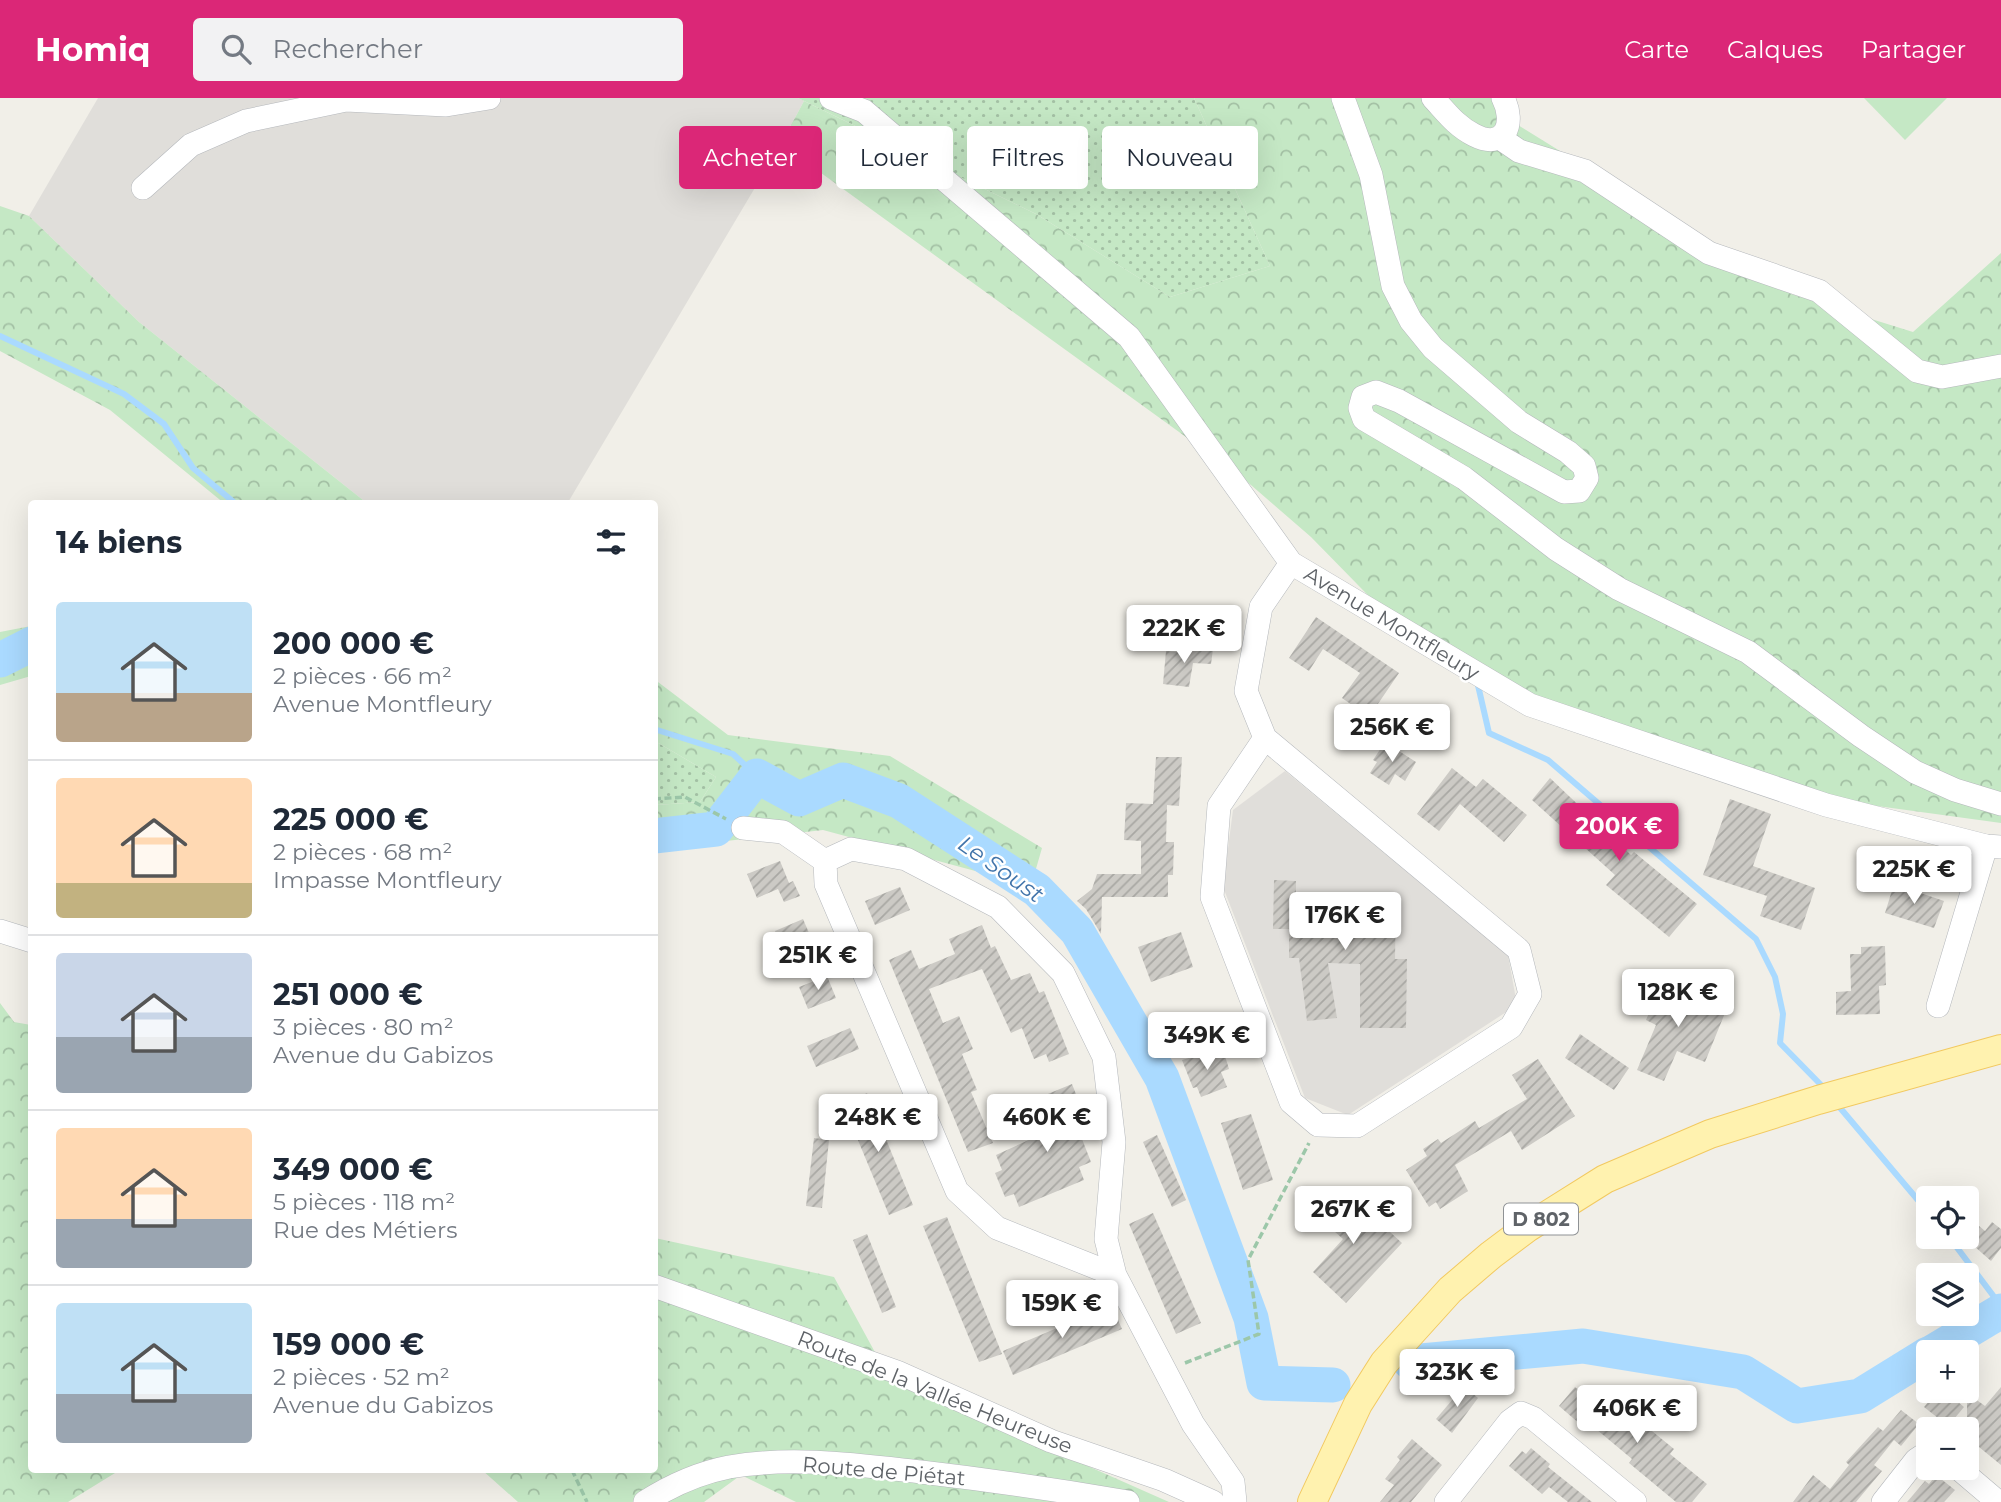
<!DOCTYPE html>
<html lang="fr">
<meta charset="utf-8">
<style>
body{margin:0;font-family:Montserrat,sans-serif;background:#f2f2f3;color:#1f2937;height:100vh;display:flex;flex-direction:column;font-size:26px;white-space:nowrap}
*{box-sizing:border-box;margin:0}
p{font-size:23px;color:#747a83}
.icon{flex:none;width:38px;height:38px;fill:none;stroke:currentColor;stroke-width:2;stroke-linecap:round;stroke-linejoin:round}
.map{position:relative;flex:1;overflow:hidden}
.sheet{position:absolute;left:28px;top:402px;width:630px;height:973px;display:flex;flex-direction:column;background:#fff;border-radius:7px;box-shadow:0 7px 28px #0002}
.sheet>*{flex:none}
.banner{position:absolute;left:679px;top:28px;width:665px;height:63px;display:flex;gap:14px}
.buttons{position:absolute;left:1916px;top:1088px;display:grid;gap:14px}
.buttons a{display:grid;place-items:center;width:63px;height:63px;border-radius:7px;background:#fff;box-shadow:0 7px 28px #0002;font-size:35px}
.price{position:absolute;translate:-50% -60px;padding:0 16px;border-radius:7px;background:#fff;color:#222;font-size:23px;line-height:46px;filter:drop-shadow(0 2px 4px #0008)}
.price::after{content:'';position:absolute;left:50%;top:42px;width:21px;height:16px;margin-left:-10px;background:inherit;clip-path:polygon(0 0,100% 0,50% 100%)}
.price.current{background:#db2777;color:#fff}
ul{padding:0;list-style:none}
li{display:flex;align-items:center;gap:21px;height:175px;padding:0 28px}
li+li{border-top:2px solid #e0e1e3}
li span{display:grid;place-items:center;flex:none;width:196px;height:140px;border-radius:7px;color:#555}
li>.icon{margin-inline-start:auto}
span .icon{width:84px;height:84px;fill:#fffc;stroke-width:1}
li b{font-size:30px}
h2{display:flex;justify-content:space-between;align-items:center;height:84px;padding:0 28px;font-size:30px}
.tag{padding:0 24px;border-radius:7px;background:#fff;box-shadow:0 7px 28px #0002;font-size:24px;line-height:63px}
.tag.current{background:#db2777;color:#fff}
header{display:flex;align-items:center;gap:42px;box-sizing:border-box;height:98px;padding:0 35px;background:#db2777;color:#fff}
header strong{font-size:33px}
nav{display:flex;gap:38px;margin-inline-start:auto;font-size:24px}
.search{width:490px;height:63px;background:#f2f2f3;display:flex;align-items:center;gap:18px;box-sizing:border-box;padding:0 24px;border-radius:7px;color:#747a83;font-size:26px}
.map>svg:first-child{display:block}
</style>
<header>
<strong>Homiq</strong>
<div class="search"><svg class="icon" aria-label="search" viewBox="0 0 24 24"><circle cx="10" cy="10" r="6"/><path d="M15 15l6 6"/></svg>Rechercher</div>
<nav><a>Carte</a><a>Calques</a><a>Partager</a></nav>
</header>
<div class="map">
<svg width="2001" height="1404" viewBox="0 0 2001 1404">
<defs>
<pattern id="grass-dots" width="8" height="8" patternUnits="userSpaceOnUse" patternTransform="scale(1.75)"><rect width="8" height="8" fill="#c5e8c5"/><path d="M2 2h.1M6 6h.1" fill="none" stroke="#a3c0a4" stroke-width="1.8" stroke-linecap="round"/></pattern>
<pattern id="forest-crowns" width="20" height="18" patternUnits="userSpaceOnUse" patternTransform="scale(1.75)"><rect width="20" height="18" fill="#c5e8c5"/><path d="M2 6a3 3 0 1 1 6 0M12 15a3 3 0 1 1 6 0" fill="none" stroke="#a3c0a4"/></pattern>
<pattern id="building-hatch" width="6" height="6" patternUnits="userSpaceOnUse" patternTransform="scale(1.75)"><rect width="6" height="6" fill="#cccac5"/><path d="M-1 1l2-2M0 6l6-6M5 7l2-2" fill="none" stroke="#a9a8a4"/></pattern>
</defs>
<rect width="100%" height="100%" fill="#f1efe8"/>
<!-- industrial -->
<g fill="#e0deda">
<polygon points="98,0 798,0 804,3 781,46 567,406 368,406 139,224 29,118"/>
<polygon points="1285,673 1508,857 1517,907 1348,1017 1305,1000 1223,789 1233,712"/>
</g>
<!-- grass -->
<g fill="url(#grass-dots)">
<polygon points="798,0 1194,0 1270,168 1170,199 1036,116"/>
<polygon points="655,643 716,679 700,704 655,707"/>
</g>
<!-- forest -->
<g fill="url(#forest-crowns)">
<polygon points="1194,0 1501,0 1513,24 1791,196 1913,234 2001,155 2001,725 1848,704 1528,603 1403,533 1311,439 1244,381 781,46 804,3 1036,116 1170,199 1270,168"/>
<polygon points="0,108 29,118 139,224 368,406 225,406 110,312 0,253"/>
<polygon points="31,528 31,578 0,587 0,534"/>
<polygon points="654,581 728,637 890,658 1042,750 1031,788 823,732 655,751 655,707 700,704 716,679 655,643"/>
<polygon points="0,905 14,924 31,927 32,1372 163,1372 115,1375 68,1404 0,1404"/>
<polygon points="655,1140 834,1179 889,1280 1169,1404 796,1404 741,1377 704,1404 518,1404 482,1372 654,1372"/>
</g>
<!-- pitch -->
<polygon fill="#c5e8c5" points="1864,0 1947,0 1905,42"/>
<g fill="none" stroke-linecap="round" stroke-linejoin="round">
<!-- stream -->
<g stroke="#aadaff" stroke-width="6">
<polyline points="0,238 124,296 164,326 193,370 236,406"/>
<polyline points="1477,583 1489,635 1548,662 1756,841 1775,879 1783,916 1780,945 1825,991"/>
<polyline points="654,631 733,656 757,678"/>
<polyline points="1836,1005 1928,1114"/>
<polyline points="1949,1139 2001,1208"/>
</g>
<!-- river -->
<g stroke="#aadaff" stroke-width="35">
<polyline points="0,562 32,546"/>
<polyline points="654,738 716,731 757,678 799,701 843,682 899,703 1037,792 1077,833 1162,980 1251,1220 1264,1285 1333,1287"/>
<polyline points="1931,1255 2001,1213"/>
<polyline points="1410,1264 1583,1248 1743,1274 1797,1308 1860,1298 1928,1256"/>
</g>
</g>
<!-- building -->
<g fill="url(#building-hatch)">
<polygon points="1316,519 1399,575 1369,619 1342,600 1360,575 1323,551 1309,573 1289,560"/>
<polygon points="1188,549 1213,551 1211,566 1193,565 1189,589 1163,586 1166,553 1188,555"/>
<polygon points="1385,644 1416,664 1405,683 1395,676 1389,687 1370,675 1377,664 1373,662"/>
<polygon points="1156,659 1182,659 1179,708 1167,707 1166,744 1174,744 1173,777 1168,777 1168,799 1102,799 1101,836 1086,811 1077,803 1092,791 1097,776 1141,776 1141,743 1124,742 1126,705 1153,706"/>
<polygon points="1452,670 1476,689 1483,681 1527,717 1504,744 1460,706 1439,733 1417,716"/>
<polygon points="1550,680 1631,757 1634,754 1697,806 1669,839 1606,787 1615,777 1532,702"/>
<polygon points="1730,701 1771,716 1753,768 1815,790 1801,832 1760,818 1767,798 1703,777"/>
<polygon points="780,763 789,785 793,783 800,798 784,804 778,791 757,800 747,776"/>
<polygon points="1274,782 1296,783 1296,799 1396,799 1395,861 1407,861 1406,930 1360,930 1360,866 1328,865 1337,920 1307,923 1299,860 1289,860 1289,831 1273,831"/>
<polygon points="1894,786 1944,803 1934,830 1885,815"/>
<polygon points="900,789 910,812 875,827 865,803"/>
<polygon points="803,821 812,842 784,854 775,833"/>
<polygon points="982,827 991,850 995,848 1011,882 1030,875 1039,895 1044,893 1069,956 1049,964 1046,956 1034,961 1022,930 1011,935 982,871 929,891 943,925 959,918 973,951 962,956 977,992 971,994 993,1045 968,1054 889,862 911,852 919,871 955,856 949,841"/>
<polygon points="1181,834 1193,869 1151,884 1138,849"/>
<polygon points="1885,848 1886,887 1879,888 1880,916 1836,917 1836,894 1851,893 1850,856 1861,856 1861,849"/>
<polygon points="1665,877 1681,883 1677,894 1725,915 1705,964 1677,953 1664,983 1637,972 1656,927 1646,922"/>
<polygon points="827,878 836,900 808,911 799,889"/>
<polygon points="850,930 859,951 816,969 807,948"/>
<polygon points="1580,936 1629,970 1614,992 1565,960"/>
<polygon points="1213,953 1225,958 1229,971 1221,974 1227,989 1201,999 1197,989 1193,990 1182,962"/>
<polygon points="1538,961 1575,1018 1522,1052 1511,1033 1455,1067 1468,1093 1440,1111 1436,1104 1429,1109 1406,1072 1427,1058 1423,1051 1438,1041 1441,1045 1475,1023 1479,1030 1527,1001 1512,977"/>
<polygon points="1072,986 1083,1014 1073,1018 1091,1064 1079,1069 1084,1082 1019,1109 1014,1096 1005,1099 995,1075 1002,1072 996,1057 1055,1030 1043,998"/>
<polygon points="867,995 913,1107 889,1117 843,1006"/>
<polygon points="1251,1016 1273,1082 1243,1092 1221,1025"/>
<polygon points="1157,1037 1186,1102 1172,1109 1143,1044"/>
<polygon points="814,1040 829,1042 822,1110 806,1108"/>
<polygon points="1342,1090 1402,1145 1346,1205 1313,1174 1343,1141 1316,1117"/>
<polygon points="1153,1115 1201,1225 1176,1236 1129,1126"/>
<polygon points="947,1119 1002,1256 979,1264 923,1128"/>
<polygon points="1992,1124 2001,1131 2001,1150 1991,1163 1966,1141 1978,1127 1985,1133"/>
<polygon points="867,1136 896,1209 882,1215 853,1142"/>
<polygon points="1111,1207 1122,1231 1013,1277 1003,1253"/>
<polygon points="1464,1288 1478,1300 1452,1335 1436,1321"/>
<polygon points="1575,1289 1598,1309 1606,1298 1621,1313 1626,1306 1638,1316 1636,1320 1674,1351 1670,1356 1707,1386 1692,1404 1676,1404 1629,1365 1632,1361 1584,1321 1580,1326 1559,1308"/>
<polygon points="2001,1289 2001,1367 1979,1349 1970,1362 1967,1359 1967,1295 1985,1308"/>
<polygon points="1937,1293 1945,1293 1964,1309 1948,1328 1924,1309"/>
<polygon points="1901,1312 1919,1326 1901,1348 1894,1342 1874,1367 1882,1373 1856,1404 1793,1404 1813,1377 1830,1391 1849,1367 1846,1364 1878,1329 1883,1333"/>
<polygon points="1412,1341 1442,1367 1411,1404 1380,1404 1394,1387 1385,1381 1400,1362 1397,1359"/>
<polygon points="1531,1350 1550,1366 1548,1369 1592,1404 1568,1404 1549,1389 1542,1396 1509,1368 1522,1353 1526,1356"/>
<polygon points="1936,1377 1955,1392 1944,1404 1907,1404 1925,1383 1929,1386"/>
</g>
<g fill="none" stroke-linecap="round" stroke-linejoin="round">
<!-- minor casing -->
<g stroke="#b5b8bc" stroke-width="24">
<g id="minor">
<polyline points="831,0 864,13 1129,239 1291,465 1530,607 1826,707 1986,748 2001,749"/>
<polyline points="1343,0 1371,77 1393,188 1411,223 1433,250 1519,324 1568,354 1584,368 1587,380 1579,393 1564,394 1399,303 1376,294 1363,299 1360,310 1364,321 1464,380 1556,451 1619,491 1748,554 1861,638 1915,674 1955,692 2001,706"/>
<path d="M1433 0C1446 14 1456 28 1474 37 1505 53 1516 25 1503 0"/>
<polyline points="1500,40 1519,53 1585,73 1709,155 1819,193 1917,273 1942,279 2001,268"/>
<polyline points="143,90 191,47 246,23 346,2 446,7 489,0"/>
<polyline points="1265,640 1219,708 1212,799 1291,1004 1318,1027 1357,1028 1511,929 1530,896 1519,852 1265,640 1246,593 1261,509 1291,465"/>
<polyline points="743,730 783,734 825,763"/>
<polyline points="0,833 32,843"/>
<polyline points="1938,908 1986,748"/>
<polyline points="1115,1177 997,1130 957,1093 826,786 825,763 851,751 906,761 998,809 1063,875 1104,959 1114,1044 1106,1141 1115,1177 1193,1326 1233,1384 1235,1404"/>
<polyline points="654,1188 897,1274 1051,1343 1164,1382 1213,1404"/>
<polyline points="1958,1370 1998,1404"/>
<path d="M645 1404C670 1388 699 1375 729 1369 792 1358 857 1367 921 1374 990 1382 1059 1392 1128 1404"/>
<polyline points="1446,1404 1510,1323 1521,1315 1533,1320 1635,1404"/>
<polyline points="1883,1404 1916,1362 1928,1354"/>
</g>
</g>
<!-- major casing -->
<g stroke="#f2c960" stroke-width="30">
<polyline id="major" points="1312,1404 1358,1306 1384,1265 1450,1192 1491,1157 1527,1130 1605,1081 1710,1036 1818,1002 2001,951"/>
</g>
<!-- path -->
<g stroke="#9cc7a9" stroke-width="3.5" stroke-dasharray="7 3.5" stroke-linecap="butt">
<polyline points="654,701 685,699 726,721"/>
<polyline points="1185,1265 1259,1236 1248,1162 1309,1045"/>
<polyline points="572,1372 587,1404"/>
</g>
<!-- minor -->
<use href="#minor" stroke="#fff" stroke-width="23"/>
<!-- major -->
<use href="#major" stroke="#fff2af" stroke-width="28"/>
</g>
<g text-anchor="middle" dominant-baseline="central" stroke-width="5" stroke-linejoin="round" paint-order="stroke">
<!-- shield labels -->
<rect fill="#fff" stroke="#8f9295" stroke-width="2" x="1504" y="1105.5" width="74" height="31" rx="5"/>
<g font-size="19" font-weight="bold" fill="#5f6368">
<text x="1541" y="1121">D 802</text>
</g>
<!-- street labels -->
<g font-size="21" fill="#5f6368" stroke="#fff">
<text transform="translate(1392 525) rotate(31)">Avenue Montfleury</text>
<text transform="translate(935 1294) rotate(22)">Route de la Vallée Heureuse</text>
<text transform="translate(884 1373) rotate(5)">Route de Piétat</text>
</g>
<!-- water labels -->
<g font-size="23" font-style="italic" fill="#4174aa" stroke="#fff">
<text transform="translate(1001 771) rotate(35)">Le Soust</text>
</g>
</g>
</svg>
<div class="buttons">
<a><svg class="icon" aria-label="locate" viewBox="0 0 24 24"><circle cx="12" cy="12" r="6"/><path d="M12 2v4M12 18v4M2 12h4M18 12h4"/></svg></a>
<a><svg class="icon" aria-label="layers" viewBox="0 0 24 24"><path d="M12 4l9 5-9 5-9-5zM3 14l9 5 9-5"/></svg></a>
<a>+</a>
<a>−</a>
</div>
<b class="price" style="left:1184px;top:567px">222K €</b>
<b class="price" style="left:1392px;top:666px">256K €</b>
<b class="price current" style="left:1619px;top:765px">200K €</b>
<b class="price" style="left:1914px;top:808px">225K €</b>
<b class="price" style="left:1345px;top:854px">176K €</b>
<b class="price" style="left:818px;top:894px">251K €</b>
<b class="price" style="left:1678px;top:931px">128K €</b>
<b class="price" style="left:1207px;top:974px">349K €</b>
<b class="price" style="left:878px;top:1056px">248K €</b>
<b class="price" style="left:1047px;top:1056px">460K €</b>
<b class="price" style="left:1353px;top:1148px">267K €</b>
<b class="price" style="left:1062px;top:1242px">159K €</b>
<b class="price" style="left:1457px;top:1311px">323K €</b>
<b class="price" style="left:1637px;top:1347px">406K €</b>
<div class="banner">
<a class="tag current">Acheter</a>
<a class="tag">Louer</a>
<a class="tag">Filtres</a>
<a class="tag">Nouveau</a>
</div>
<section class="sheet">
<h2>14 biens<svg class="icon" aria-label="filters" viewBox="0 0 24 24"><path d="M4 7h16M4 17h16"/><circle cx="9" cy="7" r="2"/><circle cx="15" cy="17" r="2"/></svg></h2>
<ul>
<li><span style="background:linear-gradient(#bfe0f5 65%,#b9a48a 0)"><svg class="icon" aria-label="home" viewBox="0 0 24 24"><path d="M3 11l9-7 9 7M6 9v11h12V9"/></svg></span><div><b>200 000 €</b><p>2 pièces · 66 m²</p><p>Avenue Montfleury</p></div></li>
<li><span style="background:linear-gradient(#ffd9b3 75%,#c2b280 0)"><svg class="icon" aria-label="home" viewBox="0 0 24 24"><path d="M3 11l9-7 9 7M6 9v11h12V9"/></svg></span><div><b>225 000 €</b><p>2 pièces · 68 m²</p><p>Impasse Montfleury</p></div></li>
<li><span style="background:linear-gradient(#c9d6e8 60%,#9aa5b1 0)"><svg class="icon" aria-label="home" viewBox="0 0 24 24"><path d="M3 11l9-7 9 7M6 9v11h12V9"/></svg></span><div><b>251 000 €</b><p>3 pièces · 80 m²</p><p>Avenue du Gabizos</p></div></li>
<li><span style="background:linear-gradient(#ffd9b3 65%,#9aa5b1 0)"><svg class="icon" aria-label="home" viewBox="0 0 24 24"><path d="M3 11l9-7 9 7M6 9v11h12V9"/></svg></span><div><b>349 000 €</b><p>5 pièces · 118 m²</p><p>Rue des Métiers</p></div></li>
<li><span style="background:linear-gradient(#bfe0f5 65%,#9aa5b1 0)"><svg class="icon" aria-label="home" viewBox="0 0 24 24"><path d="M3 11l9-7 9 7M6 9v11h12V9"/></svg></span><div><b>159 000 €</b><p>2 pièces · 52 m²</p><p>Avenue du Gabizos</p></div></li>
</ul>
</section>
</div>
